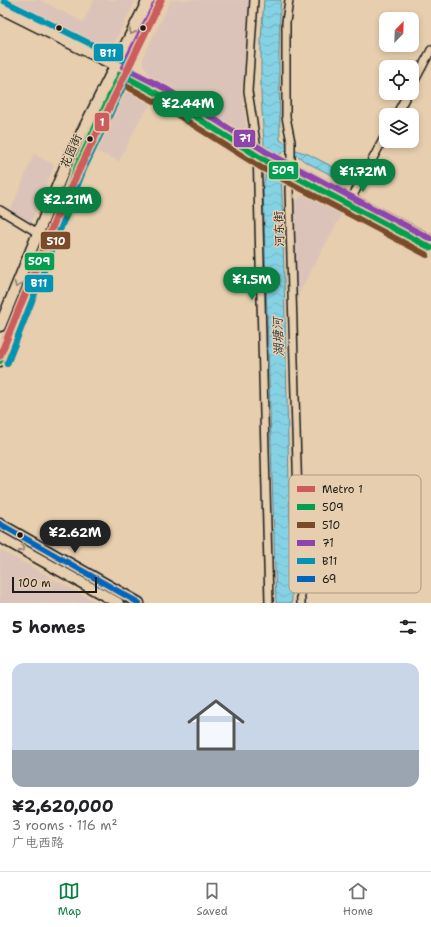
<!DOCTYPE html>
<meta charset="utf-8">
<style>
body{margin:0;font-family:"Shantell Sans","LXGW WenKai TC",sans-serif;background:#f2f2f2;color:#202124;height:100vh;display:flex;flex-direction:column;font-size:15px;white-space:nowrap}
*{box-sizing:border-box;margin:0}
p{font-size:13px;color:#757577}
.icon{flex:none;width:22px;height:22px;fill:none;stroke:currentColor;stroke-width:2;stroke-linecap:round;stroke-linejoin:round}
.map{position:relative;height:603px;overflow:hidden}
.details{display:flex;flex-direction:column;background:#fff;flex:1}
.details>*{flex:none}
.needle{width:26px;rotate:23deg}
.fabs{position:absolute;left:379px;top:12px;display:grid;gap:8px}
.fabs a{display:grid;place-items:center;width:40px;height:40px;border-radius:8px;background:#fff;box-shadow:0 2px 6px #0003;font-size:20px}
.scale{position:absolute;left:12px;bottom:10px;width:85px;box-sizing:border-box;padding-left:4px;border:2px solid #1c1c1c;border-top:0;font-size:11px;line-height:14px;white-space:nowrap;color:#1c1c1c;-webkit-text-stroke:3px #e6ceae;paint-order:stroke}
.price{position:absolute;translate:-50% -34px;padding:0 9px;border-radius:14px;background:#0b8043;color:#fff;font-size:13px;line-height:26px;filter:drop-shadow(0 1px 2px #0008)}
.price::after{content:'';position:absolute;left:50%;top:24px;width:12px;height:9px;margin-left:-6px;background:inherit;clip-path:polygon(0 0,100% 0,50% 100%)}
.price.current{background:#222;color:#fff}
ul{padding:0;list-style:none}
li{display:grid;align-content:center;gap:8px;height:212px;padding:0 12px}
li span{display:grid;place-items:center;height:124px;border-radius:12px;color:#555}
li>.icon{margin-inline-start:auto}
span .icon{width:72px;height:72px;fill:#fffc;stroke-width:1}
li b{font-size:17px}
h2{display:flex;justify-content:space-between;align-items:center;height:48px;padding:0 12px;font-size:17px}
.tab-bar{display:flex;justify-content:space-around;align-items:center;height:56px;border-top:1px solid #e0e0e0;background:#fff;font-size:11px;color:#757577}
.tab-bar a{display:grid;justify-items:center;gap:2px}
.tab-bar .current{color:#0b8043}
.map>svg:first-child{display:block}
</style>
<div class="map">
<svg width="431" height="603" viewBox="0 0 431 603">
<defs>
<pattern id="water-waves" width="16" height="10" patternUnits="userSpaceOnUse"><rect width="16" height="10" fill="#86d2e5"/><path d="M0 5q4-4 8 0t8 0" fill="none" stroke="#73b4c4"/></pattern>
</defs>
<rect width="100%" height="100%" fill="#e6ceae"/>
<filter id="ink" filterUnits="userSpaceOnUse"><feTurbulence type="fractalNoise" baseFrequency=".025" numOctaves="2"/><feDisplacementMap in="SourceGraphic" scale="8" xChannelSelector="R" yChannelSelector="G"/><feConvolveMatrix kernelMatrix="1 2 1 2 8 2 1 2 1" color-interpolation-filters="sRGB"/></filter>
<g filter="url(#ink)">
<!-- built -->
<g fill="#dcc3b9">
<polygon points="0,0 40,0 83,22 94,0 136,0 110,51 100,54 0,3"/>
<polygon points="171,0 250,0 242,93 248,139 245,141 154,83 147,71 143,64 144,55"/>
<polygon points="130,92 135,94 152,103 140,119 119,161 91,149 119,97 124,93"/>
<polygon points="34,154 54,165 31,223 10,212"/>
<polygon points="304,194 342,214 296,299 295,202"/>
<polygon points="0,550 98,603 0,603"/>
</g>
<!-- water -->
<polygon fill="url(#water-waves)" stroke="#5c8995" points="264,0 281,0 280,10 279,59 280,140 298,151 308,154 354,178 351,185 304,161 298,156 286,150 280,154 282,195 292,603 276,603 263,187 265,177 264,144 261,94 261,39"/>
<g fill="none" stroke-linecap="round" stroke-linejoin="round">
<!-- street casing -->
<g stroke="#1c1c1c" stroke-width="10">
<g id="street">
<polyline points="254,0 248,91 257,149 269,603"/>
<polyline points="289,0 286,22 286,117 291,142 291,162 294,169 289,188 301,603"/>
<polyline points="412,86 431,50"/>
<polyline points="396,115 408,93"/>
<polyline points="348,205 386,134"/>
<polyline points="0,210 38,233"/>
</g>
</g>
<!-- secondary casing -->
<g stroke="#1c1c1c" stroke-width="13">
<g id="secondary">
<polyline points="0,8 128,72 177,99 232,135 261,152 431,241"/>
<polyline points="278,168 307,183"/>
<polyline points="0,326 67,162 148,0"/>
<polyline points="0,361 77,166 120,74 158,0"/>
<polyline points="0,524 139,603"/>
<polyline points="0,537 118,603"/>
</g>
</g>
<!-- street -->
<use href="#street" stroke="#e6ceae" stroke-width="7"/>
<!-- secondary -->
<use href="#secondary" stroke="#e6ceae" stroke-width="10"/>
<!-- bus-1 casing -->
<g stroke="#e6ceae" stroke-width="9">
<polyline id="bus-1" points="0,361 77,166 120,74 164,97 264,160 431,248"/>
</g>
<!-- bus-2 casing -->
<g stroke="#e6ceae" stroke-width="9">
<polyline id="bus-2" points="7,364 84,169 124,85 160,104 260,167 427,255"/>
</g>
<!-- bus-3 casing -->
<g stroke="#e6ceae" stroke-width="9">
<polyline id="bus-3" points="155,4 123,67 168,90 268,153 431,239"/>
</g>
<!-- bus-4 casing -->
<g stroke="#e6ceae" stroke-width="9">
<path id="bus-4" d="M4 1 127 62C130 64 132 68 130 72L84 169 7 364"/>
</g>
<!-- bus-5 casing -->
<g stroke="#e6ceae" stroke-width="9">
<polyline id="bus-5" points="0,524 139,603"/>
</g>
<!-- bus-1 -->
<use href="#bus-1" stroke="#019f4e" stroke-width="6"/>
<!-- bus-2 -->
<use href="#bus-2" stroke="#7a4b2a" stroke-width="6"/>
<!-- bus-3 -->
<use href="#bus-3" stroke="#8e44ad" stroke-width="6"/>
<!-- bus-4 -->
<use href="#bus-4" stroke="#0494b3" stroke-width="6"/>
<!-- bus-5 -->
<use href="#bus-5" stroke="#0065bd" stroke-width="6"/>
<!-- metro-1 casing -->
<g stroke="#e6ceae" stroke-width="10">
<polyline id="metro-1" points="0,356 56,218 161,0"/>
</g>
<!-- metro-1 -->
<use href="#metro-1" stroke="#cd5c5c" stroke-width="7"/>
</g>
<!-- one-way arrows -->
<defs><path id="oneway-chevron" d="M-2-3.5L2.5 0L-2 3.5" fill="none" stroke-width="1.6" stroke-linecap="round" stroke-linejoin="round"/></defs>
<g stroke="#8b7e6c">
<use href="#oneway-chevron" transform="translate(132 32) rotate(117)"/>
<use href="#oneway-chevron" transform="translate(17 285) rotate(112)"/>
<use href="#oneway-chevron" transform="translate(22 549) rotate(29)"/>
</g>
</g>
<!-- markers -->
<g fill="#1c1c1c" stroke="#e6ceae" stroke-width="1.5">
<circle cx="59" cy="28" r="3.5"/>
<circle cx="143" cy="28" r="3.5"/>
<circle cx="90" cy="139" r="3.5"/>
<circle cx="20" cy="535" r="3.5"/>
</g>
<g text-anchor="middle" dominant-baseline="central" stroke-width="3" stroke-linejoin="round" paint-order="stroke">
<!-- street labels -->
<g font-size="12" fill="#1c1c1c" stroke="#e6ceae">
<text transform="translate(71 151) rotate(-66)">花园街</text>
<text transform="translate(279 229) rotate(-92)">河东街</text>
</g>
<!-- water labels -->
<g font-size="13" font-style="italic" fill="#314044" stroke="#e6ceae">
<text transform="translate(278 337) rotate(-92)">湖塘河</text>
</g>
</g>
<!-- legend -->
<rect x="289" y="475" width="132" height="118" rx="6" fill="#e6ceae" stroke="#a99982" stroke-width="1"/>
<rect x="297" y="486" width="18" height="6" fill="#cd5c5c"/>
<rect x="297" y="504" width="18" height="6" fill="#019f4e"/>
<rect x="297" y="522" width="18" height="6" fill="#7a4b2a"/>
<rect x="297" y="540" width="18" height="6" fill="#8e44ad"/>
<rect x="297" y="558" width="18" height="6" fill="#0494b3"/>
<rect x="297" y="576" width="18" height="6" fill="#0065bd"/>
<g font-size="11" fill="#1c1c1c">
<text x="322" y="493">Metro 1</text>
<text x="322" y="511">509</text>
<text x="322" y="529">510</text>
<text x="322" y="547">71</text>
<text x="322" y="565">B11</text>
<text x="322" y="583">69</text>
</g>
<g stroke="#e6ceae" stroke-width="1.5">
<rect x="93" y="43" width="31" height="19" rx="4" fill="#0494b3"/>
<rect x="94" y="112" width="16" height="20" rx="4" fill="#cd5c5c"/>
<rect x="233" y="129" width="23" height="19" rx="4" fill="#8e44ad"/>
<rect x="268" y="161" width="31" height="19" rx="4" fill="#019f4e"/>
<rect x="40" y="231" width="31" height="19" rx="4" fill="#7a4b2a"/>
<rect x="24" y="252" width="31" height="19" rx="4" fill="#019f4e"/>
<rect x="24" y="274" width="30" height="19" rx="4" fill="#0494b3"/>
</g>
<g font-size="11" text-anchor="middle" font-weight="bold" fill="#fff">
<text x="108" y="57">B11</text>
<text x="102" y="126">1</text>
<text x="245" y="142">71</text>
<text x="283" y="174">509</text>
<text x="56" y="245">510</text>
<text x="39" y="265">509</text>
<text x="39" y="287">B11</text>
</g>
</svg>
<div class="fabs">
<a><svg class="needle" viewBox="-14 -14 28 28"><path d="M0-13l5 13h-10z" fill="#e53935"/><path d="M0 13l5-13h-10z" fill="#757577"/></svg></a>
<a><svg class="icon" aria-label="locate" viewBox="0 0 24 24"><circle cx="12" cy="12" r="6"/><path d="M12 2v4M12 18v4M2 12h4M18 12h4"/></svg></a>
<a><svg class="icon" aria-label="layers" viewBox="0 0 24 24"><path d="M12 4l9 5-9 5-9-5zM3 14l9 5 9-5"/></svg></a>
</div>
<div class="scale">100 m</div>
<b class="price" style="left:188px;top:125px">¥2.44M</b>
<b class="price" style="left:363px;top:193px">¥1.72M</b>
<b class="price" style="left:68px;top:221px">¥2.21M</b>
<b class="price" style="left:252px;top:301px">¥1.5M</b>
<b class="price current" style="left:75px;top:554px">¥2.62M</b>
</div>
<section class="details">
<h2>5 homes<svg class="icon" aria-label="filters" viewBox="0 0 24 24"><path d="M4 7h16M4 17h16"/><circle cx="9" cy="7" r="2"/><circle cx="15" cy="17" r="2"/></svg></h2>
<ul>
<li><span style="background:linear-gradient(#c9d6e8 70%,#9aa5b1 0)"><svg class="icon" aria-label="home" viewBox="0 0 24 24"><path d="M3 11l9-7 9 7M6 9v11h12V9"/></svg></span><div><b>¥2,620,000</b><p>3 rooms · 116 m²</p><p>广电西路</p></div></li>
</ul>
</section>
<nav class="tab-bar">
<a class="current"><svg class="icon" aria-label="map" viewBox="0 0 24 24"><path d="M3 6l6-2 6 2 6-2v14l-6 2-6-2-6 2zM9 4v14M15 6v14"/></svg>Map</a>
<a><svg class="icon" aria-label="saved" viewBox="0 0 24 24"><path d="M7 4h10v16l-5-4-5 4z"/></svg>Saved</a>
<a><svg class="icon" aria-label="home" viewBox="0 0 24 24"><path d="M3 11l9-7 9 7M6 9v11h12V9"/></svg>Home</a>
</nav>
